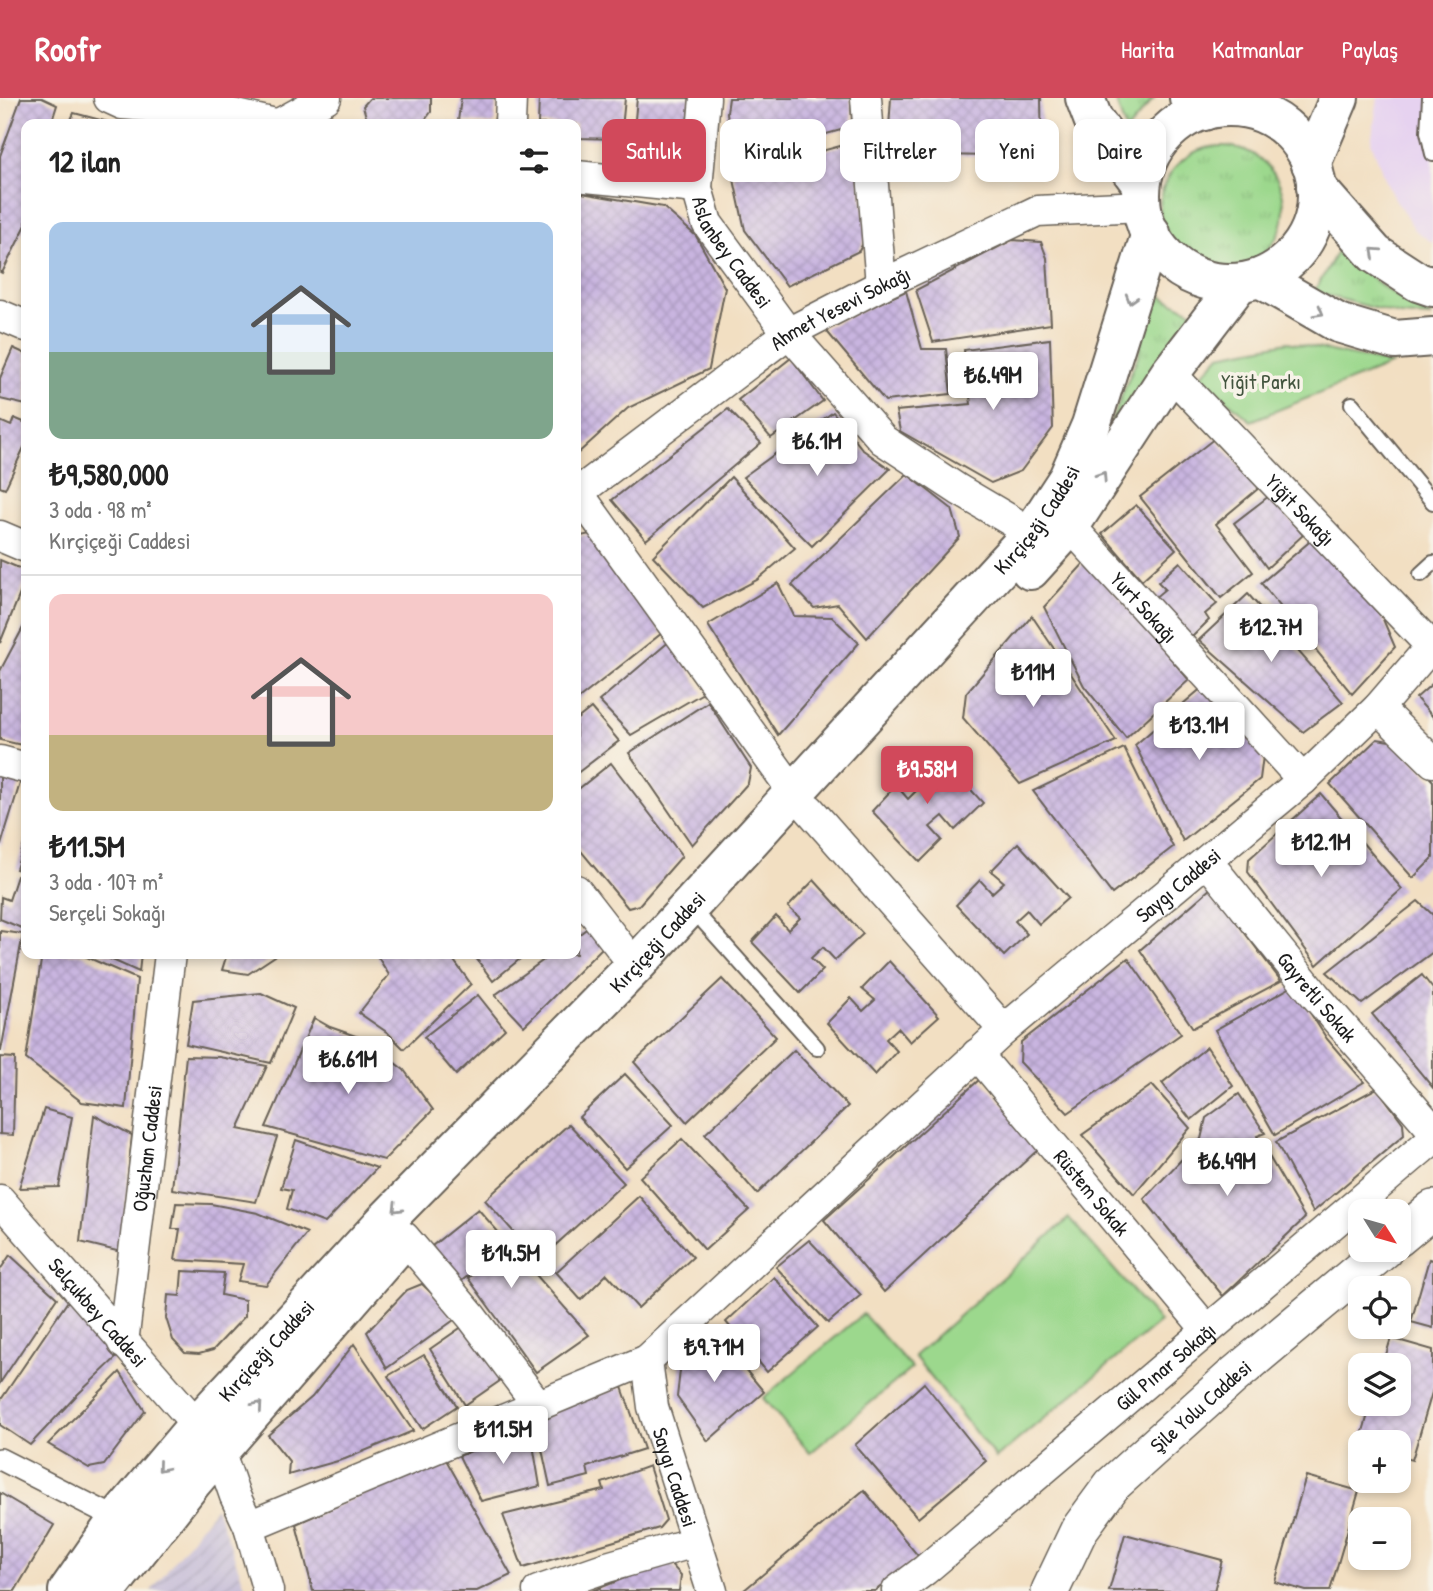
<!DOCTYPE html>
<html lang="tr">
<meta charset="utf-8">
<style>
body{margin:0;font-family:"Patrick Hand",sans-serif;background:#f6f6f6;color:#222;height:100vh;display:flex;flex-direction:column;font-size:26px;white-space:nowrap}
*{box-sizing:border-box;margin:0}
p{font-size:23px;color:#767676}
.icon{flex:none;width:38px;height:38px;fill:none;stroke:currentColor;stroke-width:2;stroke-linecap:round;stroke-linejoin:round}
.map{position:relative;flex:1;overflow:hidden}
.details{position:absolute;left:21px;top:21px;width:560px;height:840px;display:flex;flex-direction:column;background:#fff;border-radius:14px;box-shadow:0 4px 10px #0003}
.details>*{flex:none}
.banner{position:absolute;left:602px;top:21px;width:665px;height:63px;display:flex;gap:14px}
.needle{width:46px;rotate:127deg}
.buttons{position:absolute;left:1348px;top:1101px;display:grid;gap:14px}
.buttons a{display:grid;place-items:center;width:63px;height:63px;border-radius:14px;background:#fff;box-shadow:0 4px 10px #0003;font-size:35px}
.price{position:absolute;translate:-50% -60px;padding:0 16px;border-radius:7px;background:#fff;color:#222;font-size:23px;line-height:46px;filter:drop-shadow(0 2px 4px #0008)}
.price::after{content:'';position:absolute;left:50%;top:42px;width:21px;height:16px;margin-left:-10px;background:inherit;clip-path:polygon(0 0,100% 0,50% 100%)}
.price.selected{background:#d1495b;color:#fff}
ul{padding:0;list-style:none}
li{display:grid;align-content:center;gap:14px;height:371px;padding:0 28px}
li+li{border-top:2px solid #e0e0e0}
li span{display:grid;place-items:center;height:217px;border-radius:14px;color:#555}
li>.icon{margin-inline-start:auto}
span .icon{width:126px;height:126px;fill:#fffc;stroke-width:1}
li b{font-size:30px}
h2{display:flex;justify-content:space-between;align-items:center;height:84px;padding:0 28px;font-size:30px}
.chip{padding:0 24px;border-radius:14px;background:#fff;box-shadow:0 4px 10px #0003;font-size:24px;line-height:63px}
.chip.selected{background:#d1495b;color:#fff}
header{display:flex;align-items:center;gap:42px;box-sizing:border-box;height:98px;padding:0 35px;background:#d1495b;color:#fff}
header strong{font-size:33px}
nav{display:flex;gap:38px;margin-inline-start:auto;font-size:24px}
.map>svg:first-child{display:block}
</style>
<header>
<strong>Roofr</strong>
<nav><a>Harita</a><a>Katmanlar</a><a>Paylaş</a></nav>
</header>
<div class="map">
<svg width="1433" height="1493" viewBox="0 0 1433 1493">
<defs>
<pattern id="industrial-furrows" width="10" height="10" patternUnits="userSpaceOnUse" patternTransform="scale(1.75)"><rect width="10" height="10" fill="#c8bfd8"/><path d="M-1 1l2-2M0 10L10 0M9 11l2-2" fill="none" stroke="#aba4b9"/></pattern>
<pattern id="grass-tufts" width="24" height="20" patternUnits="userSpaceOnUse" patternTransform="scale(1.75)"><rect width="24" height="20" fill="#9cd88d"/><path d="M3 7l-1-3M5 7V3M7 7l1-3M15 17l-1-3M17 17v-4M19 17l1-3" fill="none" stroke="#86b979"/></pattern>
<pattern id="building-cross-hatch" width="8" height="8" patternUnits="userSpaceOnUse" patternTransform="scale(1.75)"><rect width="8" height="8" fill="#c9b5e0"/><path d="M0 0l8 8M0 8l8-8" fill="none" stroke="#ac9bc0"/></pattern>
</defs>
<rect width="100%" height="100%" fill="#f7f3e8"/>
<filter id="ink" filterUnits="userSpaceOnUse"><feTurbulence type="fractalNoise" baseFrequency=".0143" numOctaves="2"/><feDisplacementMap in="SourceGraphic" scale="14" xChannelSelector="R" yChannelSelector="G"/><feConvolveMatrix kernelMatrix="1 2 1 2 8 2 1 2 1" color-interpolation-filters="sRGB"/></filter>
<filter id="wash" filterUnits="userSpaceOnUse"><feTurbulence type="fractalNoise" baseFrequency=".00686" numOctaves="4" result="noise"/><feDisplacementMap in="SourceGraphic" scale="28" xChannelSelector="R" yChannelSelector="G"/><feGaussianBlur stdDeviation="1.57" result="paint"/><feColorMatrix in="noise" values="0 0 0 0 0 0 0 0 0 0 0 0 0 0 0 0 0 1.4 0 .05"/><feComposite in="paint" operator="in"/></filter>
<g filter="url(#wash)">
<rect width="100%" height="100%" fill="#f2dfc2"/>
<!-- built -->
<polygon fill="#e6d2f0" points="1378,0 1433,0 1433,145 1415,132 1389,91 1371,44"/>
<!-- industrial -->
<polygon fill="url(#industrial-furrows)" points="216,1409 247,1493 151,1493"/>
<!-- grass -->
<g fill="url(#grass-tufts)" stroke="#5c7a54" stroke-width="2">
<polygon points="1115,0 1154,0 1126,34"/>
<circle cx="1222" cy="110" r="62"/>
<polygon points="1338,152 1386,191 1431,219 1400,217 1314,194"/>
<polygon points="1153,194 1197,216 1100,351 1138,258"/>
</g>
<!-- park -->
<g fill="#9cd88d" stroke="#5c7a54" stroke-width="2">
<polygon points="1288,244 1392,266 1251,323 1200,279 1220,257"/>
<polygon points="1069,1120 1160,1224 996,1360 914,1258"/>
<polygon points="863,1216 912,1270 810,1355 763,1300"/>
</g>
<g id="blocks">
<!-- building -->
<g fill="url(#building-cross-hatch)">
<polygon points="21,0 42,0 57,7 51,26 26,26 26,127 2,175 0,174 0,58"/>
<polygon points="370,0 431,0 431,14 422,26 368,26 363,8"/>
<polygon points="461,0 497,0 494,26 458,23"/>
<polygon points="539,0 625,0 621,41 576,40 576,26 538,26"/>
<polygon points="637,0 690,0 686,34 634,32"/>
<polygon points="729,0 851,0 852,29 731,62 727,14"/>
<polygon points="891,0 1041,0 1042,59 942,57 942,61 887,60"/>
<polygon points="74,15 112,25 112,26 69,26"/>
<polygon points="855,44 867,137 859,153 787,188 745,132 733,77"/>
<polygon points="576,94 663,109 696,138 725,190 709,271 628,310 576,357"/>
<polygon points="1012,142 1041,144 1047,160 1051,226 933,244 916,192"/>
<polygon points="906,193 922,251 946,251 951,296 885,303 824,230"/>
<polygon points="1050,241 1053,330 1021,373 991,385 900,333 896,313 971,306 964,252"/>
<polygon points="13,250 26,256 26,307 0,301 0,280"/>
<polygon points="791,260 823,303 771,340 738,302"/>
<polygon points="728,311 761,345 646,442 612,402"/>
<polygon points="833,314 863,352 890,371 812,448 743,379"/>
<polygon points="14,320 26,325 26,345 5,391 0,389 0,323 11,328"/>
<polygon points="1215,340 1259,390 1216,426 1253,474 1221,500 1140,399"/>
<polygon points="907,376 952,411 960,439 867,540 838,506 814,510 792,487"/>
<polygon points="731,379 795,450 757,482 703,510 653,458"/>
<polygon points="1269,398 1303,437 1267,470 1234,425"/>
<polygon points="1136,407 1176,451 1142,482 1102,436"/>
<polygon points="590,436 662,535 576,603 576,439"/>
<polygon points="1314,440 1382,519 1395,549 1352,596 1261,485"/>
<polygon points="0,462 26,473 26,481 0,545"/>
<polygon points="1087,462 1189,582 1126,640 1084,588 1044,509"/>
<polygon points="1180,464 1217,506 1205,516 1209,522 1189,542 1153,501 1165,491 1158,484"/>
<polygon points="778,485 794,518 832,519 859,545 778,637 708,527"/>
<polygon points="1248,496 1343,604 1303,634 1199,542"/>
<polygon points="1032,518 1116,643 1020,686 963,620 966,595"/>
<polygon points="26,524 26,648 0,642 0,573"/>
<polygon points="671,542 703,595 631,637 599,603"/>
<polygon points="1433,585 1433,619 1416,600"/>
<polygon points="1204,588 1263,658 1260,681 1183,743 1135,647"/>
<polygon points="708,604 751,670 748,685 692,747 629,655"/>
<polygon points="591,610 619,643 576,676 576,622"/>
<polygon points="1377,641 1396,644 1433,683 1433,760 1413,780 1330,686"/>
<polygon points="1124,650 1173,749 1112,796 1033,693"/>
<polygon points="934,651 983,705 955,732 943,718 930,729 942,742 920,764 872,713 896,687 908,701 920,689 907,678"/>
<polygon points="611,665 682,758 639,807 628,810 576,747 576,693"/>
<polygon points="0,677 21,682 1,747 0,747"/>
<polygon points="1321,696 1402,791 1317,867 1248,774 1249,761"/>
<polygon points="26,740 26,774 16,771"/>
<polygon points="1018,745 1068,800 1039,826 1027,812 1015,823 1027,836 1004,858 956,807 980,782 992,795 1004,784 991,773"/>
<polygon points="17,778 26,782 26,832 0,821 1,799 9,802"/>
<polygon points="814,782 863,836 835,862 823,849 811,860 823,872 800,895 752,844 776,818 788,832 800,820 788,809"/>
<polygon points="1211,790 1281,883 1193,930 1140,852"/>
<polygon points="1418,803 1433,817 1433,854 1362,906 1327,874"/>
<polygon points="590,828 604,848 524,928 495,897 552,856 576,856 576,839"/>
<polygon points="0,833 23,836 1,953 0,953"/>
<polygon points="42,856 80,856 137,881 126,1010 82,1004 26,961"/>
<polygon points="99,856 141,856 139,874"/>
<polygon points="227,856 278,856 248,876 222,872"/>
<polygon points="376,856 449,856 471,886 404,951 388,935 359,915 389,877"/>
<polygon points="473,856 526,856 493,883"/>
<polygon points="1128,860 1181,936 1068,1015 1020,964 1021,944"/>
<polygon points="889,863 939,918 910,944 898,930 886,941 897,953 875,977 827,925 851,900 863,913 875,902 862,891"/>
<polygon points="1422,877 1433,891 1433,990 1372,916"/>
<polygon points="722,881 776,939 687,1024 634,964"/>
<polygon points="1293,888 1327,941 1364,984 1275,1037 1215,932"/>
<polygon points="261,895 294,910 271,965 186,946 193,902"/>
<polygon points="478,897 505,931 456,977 424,939"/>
<polygon points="314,920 330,929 364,941 404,972 433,1012 384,1062 266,1029"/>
<polygon points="1207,949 1233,988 1191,1022 1162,985"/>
<polygon points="794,952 848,1008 757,1096 705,1036"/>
<polygon points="186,958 219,959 267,968 238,1031 277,1039 256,1104 172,1091"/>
<polygon points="0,959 15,960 13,1037 0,1036"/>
<polygon points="625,976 673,1027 625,1070 579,1019"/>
<polygon points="980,981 1042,1048 884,1194 824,1122"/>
<polygon points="1152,987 1190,1030 1134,1096 1082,1037"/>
<polygon points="1377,990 1403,1025 1404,1037 1313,1114 1276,1044"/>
<polygon points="1239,996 1265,1035 1257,1038 1305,1120 1223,1198 1144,1101 1201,1041 1206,1020"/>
<polygon points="44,1011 72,1019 59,1089 19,1090"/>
<polygon points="94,1017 132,1037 121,1154 80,1144"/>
<polygon points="569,1026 624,1085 539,1162 485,1102"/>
<polygon points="682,1041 749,1112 705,1152 640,1079"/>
<polygon points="296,1042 377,1070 325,1125 287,1111 292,1092 281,1090"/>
<polygon points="639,1098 693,1159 638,1210 607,1176 581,1202 556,1174"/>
<polygon points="176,1105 211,1106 258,1115 307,1135 266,1187 238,1183 243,1166 175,1162 180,1131 172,1131"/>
<polygon points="478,1111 589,1237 536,1274 468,1180 490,1161 460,1184 432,1148"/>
<polygon points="809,1142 861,1197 828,1225 776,1169"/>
<polygon points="10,1157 57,1200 0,1285 0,1172"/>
<polygon points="1429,1161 1433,1162 1433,1230 1411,1224"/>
<polygon points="182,1173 224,1175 221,1197 245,1202 245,1218 213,1252 199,1256 185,1255 173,1242 166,1220 168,1197 180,1198"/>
<polygon points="774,1179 818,1229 767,1274 726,1224"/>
<polygon points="422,1186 445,1208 454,1222 387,1270 367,1234 407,1192"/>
<polygon points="70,1200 118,1258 76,1298 30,1347 0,1327 0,1303"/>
<polygon points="469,1224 507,1278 465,1307 430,1251"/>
<polygon points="710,1229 764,1294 708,1343 677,1299 682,1255"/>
<polygon points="1391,1240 1433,1252 1433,1291 1412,1362 1398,1358 1398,1344 1360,1344 1371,1306 1398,1306 1398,1267 1383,1267"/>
<polygon points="354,1246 413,1333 345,1361 288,1377 289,1363 268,1337 312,1299"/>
<polygon points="424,1257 457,1308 422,1331 388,1278"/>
<polygon points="120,1274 145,1313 104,1367 89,1370 48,1346"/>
<polygon points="924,1285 986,1363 918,1420 855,1347"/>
<polygon points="622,1289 644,1351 587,1369 589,1378 550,1388 536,1324 569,1306"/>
<polygon points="530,1329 540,1388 481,1403 459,1358"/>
<polygon points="445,1360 511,1477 477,1493 313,1493 296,1426"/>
<polygon points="649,1368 666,1422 659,1430 523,1470 503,1417 604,1392 602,1385"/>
<polygon points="1306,1378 1359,1393 1330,1493 1306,1493 1275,1484"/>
<polygon points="864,1392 919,1459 875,1493 743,1493"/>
<polygon points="0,1395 54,1427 15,1493 0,1493"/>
<polygon points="1125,1436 1222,1462 1214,1493 1109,1493"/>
<polygon points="668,1463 681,1477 679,1493 592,1493"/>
</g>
</g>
</g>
<g filter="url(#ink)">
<use href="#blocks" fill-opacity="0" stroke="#676056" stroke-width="2"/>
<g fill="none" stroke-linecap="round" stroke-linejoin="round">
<!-- service casing -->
<g stroke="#676056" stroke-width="18">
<g id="service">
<polyline points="1430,0 1428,34 1433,56"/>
<polyline points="1352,306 1433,404"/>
<polyline points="1421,476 1433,465"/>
<polyline points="704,824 817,950"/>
</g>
</g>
<!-- pedestrian casing -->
<g stroke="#676056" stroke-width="24">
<polyline id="pedestrian" points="0,1361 118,1421"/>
</g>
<!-- minor casing -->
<g stroke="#676056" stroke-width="33">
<g id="minor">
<polyline points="109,0 122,6 224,14 276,26"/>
<path id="s1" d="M705 0 697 90 707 125 782 227 883 342 959 392 1032 435"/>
<polyline points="866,0 881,187"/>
<polyline points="279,26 326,0"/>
<polyline points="510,26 511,0"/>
<polyline points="576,78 697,90"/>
<polyline points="0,217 26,228"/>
<path id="s2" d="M1170 275 1431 548"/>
<polyline points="578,395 795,696"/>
<path id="s3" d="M576 396 790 234 881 187 1037 113 1142 108"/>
<path id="s4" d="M1070 428 1303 682"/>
<polyline points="0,438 26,449"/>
<polyline points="1378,610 1433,664"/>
<polyline points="0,663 26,670"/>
<polyline points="809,711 1004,932"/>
<path id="s5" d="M1207 763 1315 897 1433 1032"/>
<polyline points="576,792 635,868"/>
<path id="s6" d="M977 956 1207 1232"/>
<path id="s7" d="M0 1102 219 1352 235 1398 249 1428 268 1493"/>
<polyline points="404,1139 471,1218 538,1307"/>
<path id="s8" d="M123 1245 170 856"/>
<path id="s9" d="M647 1262 653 1309 712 1493"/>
<path id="s10" d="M249 1428 647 1262 1004 932 1303 682 1378 610 1433 546"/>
<polyline points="538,1493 607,1469 695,1444"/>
<path id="s11" d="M897 1493 925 1472 1433 1041"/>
</g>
</g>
<!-- tertiary casing -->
<g stroke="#676056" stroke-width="40">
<g id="tertiary">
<polyline points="1398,1140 1433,1111"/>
<path id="s12" d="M1050 1493 1079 1432 1112 1387 1232 1279 1384 1152"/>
</g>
</g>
<!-- secondary casing -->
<g stroke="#676056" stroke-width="42">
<g id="secondary">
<polyline points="1085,0 1093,21 1141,86"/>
<polyline points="1189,0 1204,13"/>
<polyline points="1030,472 1070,428 1170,275 1239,185"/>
<path id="s13" d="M68 1493 118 1421 198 1326 387 1121 635 868 1032 435 1068 380 1091 327 1151 135"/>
<polyline points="106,1493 193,1383 398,1147"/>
</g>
</g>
<!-- primary casing -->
<g stroke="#676056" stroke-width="42">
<g id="primary">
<circle cx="1229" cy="97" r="88"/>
<polyline points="1311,66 1339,0"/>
<polyline points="1316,89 1375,156 1418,184 1433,189"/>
<polyline points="1260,180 1338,225 1395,242 1433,239"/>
</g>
</g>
<!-- service -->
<use href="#service" stroke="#fff" stroke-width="14"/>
<!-- pedestrian -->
<use href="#pedestrian" stroke="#fff" stroke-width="21"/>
<!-- minor -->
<use href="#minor" stroke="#fff" stroke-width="30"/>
<!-- tertiary -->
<use href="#tertiary" stroke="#fff" stroke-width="37"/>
<!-- secondary -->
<use href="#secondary" stroke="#fff" stroke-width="38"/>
<!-- primary -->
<use href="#primary" stroke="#fff" stroke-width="38"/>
</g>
<!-- one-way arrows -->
<defs><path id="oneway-chevron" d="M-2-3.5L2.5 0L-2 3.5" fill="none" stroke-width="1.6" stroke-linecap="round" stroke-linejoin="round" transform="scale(1.75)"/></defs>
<g stroke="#999">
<use href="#oneway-chevron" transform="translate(1375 154) rotate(-138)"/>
<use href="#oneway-chevron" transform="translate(1131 201) rotate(107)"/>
<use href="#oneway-chevron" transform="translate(1319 214) rotate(30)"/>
<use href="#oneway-chevron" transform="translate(1102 378) rotate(-57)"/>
<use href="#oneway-chevron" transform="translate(397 1110) rotate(135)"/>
<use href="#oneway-chevron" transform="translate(258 1308) rotate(-49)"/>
<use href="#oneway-chevron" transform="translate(162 1369) rotate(130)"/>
</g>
</g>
<g text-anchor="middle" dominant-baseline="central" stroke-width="7" stroke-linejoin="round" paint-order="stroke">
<!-- street labels -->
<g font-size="21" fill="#1c1c1c" stroke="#f7f3e8">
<text stroke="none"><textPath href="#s1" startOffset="164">Aslanbey Caddesi</textPath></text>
<text stroke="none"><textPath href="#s3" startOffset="324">Ahmet Yesevi Sokağı</textPath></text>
<text stroke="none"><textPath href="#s2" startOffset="189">Yiğit Sokağı</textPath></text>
<text stroke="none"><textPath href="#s13" startOffset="1446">Kırçiçeği Caddesi</textPath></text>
<text stroke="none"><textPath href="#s4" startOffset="110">Yurt Sokağı</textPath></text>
<text stroke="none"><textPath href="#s10" startOffset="1144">Saygı Caddesi</textPath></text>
<text stroke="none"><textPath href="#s13" startOffset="878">Kırçiçeği Caddesi</textPath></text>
<text stroke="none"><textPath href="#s5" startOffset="175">Gayretli Sokak</textPath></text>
<text stroke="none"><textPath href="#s8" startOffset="196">Oğuzhan Caddesi</textPath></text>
<text stroke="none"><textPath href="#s6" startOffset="180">Rüstem Sokak</textPath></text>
<text stroke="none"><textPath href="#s7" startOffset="149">Selçukbey Caddesi</textPath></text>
<text stroke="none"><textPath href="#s13" startOffset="312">Kırçiçeği Caddesi</textPath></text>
<text stroke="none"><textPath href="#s11" startOffset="350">Gül Pınar Sokağı</textPath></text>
<text stroke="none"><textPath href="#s12" startOffset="242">Şile Yolu Caddesi</textPath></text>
<text stroke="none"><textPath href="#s9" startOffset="121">Saygı Caddesi</textPath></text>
</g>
<!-- park labels -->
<g font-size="21" fill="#42543e" stroke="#f7f3e8">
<text x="1261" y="283">Yiğit Parkı</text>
</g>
</g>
</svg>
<div class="buttons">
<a><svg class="needle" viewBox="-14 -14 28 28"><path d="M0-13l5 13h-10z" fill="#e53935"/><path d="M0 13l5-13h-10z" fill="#767676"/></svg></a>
<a><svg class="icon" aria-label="locate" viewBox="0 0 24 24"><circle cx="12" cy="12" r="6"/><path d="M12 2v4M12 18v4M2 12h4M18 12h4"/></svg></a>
<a><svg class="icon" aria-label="layers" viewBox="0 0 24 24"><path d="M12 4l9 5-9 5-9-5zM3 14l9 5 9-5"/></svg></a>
<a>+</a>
<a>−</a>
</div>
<b class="price" style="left:993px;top:314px">₺6.49M</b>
<b class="price" style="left:817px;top:380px">₺6.1M</b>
<b class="price" style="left:1271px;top:566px">₺12.7M</b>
<b class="price" style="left:1033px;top:611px">₺11M</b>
<b class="price" style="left:1199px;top:664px">₺13.1M</b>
<b class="price selected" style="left:927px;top:708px">₺9.58M</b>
<b class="price" style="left:1321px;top:781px">₺12.1M</b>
<b class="price" style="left:348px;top:998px">₺6.61M</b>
<b class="price" style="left:1227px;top:1100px">₺6.49M</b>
<b class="price" style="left:511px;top:1192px">₺14.5M</b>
<b class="price" style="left:714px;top:1286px">₺9.71M</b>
<b class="price" style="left:503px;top:1368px">₺11.5M</b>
<div class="banner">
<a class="chip selected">Satılık</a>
<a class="chip">Kiralık</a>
<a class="chip">Filtreler</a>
<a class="chip">Yeni</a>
<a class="chip">Daire</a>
</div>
<section class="details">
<h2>12 ilan<svg class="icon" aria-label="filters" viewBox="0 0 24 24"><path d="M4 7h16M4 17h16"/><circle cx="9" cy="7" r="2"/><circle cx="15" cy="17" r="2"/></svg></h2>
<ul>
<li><span style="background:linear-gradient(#a9c7e8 60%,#7fa58c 0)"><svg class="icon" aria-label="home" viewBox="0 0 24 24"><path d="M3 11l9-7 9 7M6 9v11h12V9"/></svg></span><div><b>₺9,580,000</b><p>3 oda · 98 m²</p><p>Kırçiçeği Caddesi</p></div></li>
<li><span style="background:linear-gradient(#f6c9c9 65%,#c2b280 0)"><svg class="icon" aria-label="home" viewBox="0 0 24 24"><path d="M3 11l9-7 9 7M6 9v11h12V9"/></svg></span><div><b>₺11.5M</b><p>3 oda · 107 m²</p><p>Serçeli Sokağı</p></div></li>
</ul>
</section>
</div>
